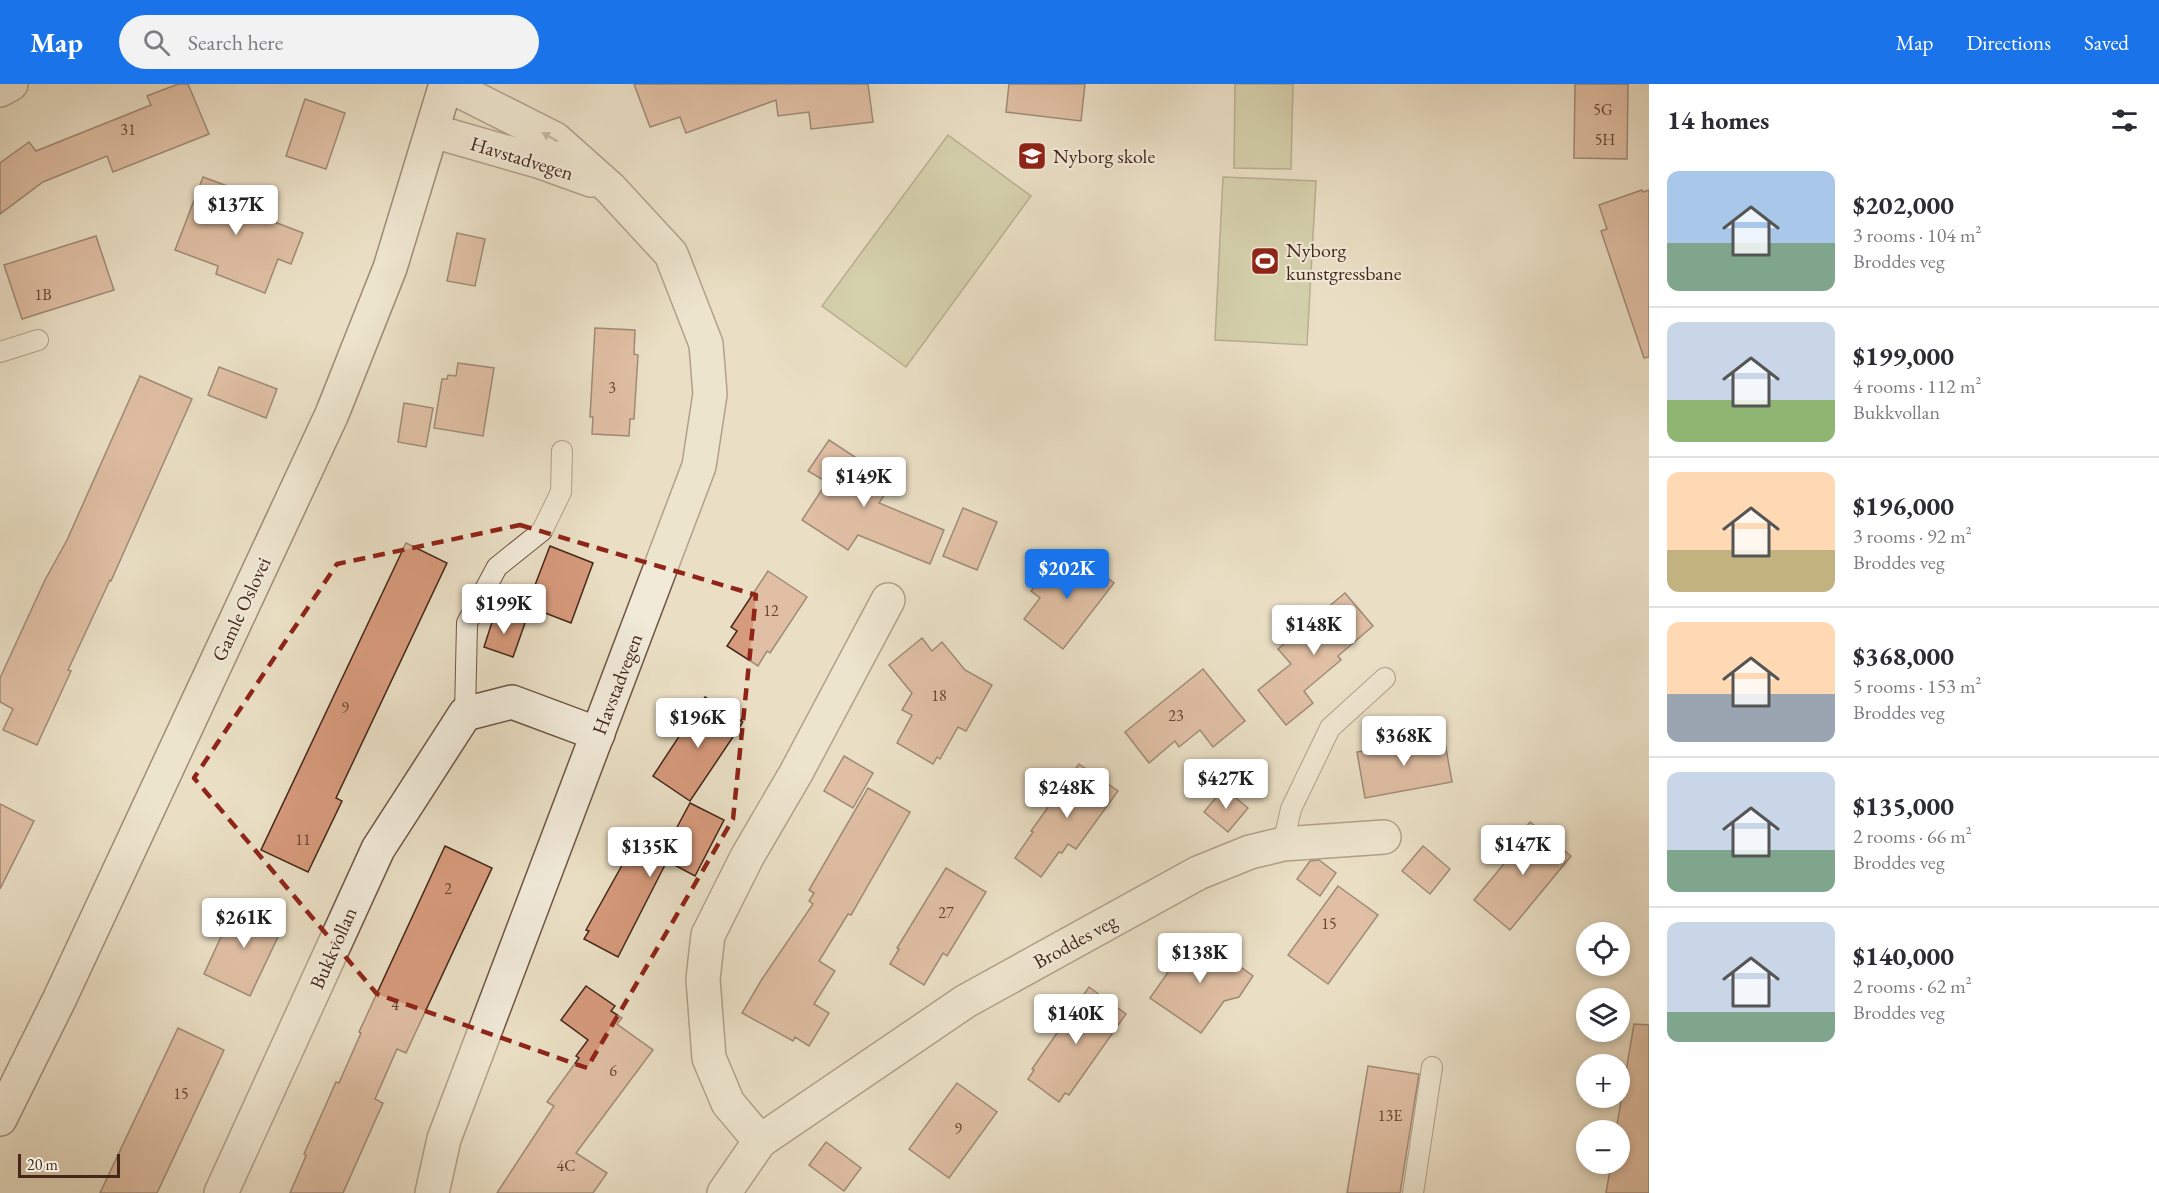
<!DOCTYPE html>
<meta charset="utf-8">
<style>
body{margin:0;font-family:"EB Garamond",serif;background:#f2f2f3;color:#2b2b33;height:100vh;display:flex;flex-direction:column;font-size:22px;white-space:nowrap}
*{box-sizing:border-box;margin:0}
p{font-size:20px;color:#7c7c81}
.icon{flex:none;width:33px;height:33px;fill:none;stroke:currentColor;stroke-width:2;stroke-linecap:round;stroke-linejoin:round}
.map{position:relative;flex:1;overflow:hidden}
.drawer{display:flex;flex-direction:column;background:#fff;width:510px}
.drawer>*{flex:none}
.controls{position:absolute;left:1576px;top:838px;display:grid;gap:12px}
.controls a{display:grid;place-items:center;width:54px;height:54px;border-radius:50%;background:#fff;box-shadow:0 3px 9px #0003;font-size:30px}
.scale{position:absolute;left:18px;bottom:15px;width:102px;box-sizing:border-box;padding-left:6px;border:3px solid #452719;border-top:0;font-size:16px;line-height:21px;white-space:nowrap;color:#452719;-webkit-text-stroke:4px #f1ead9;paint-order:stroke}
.price{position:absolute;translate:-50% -51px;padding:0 14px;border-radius:6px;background:#fff;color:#222;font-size:20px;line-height:39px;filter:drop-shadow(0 2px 3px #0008)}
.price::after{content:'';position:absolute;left:50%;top:36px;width:18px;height:14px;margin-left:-9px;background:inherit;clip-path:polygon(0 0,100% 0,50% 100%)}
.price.active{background:#1a73e8;color:#fff}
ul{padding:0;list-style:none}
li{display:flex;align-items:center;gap:18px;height:150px;padding:0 18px}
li+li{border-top:2px solid #e1e1e2}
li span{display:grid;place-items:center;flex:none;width:168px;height:120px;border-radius:12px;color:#555}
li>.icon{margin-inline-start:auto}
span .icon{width:72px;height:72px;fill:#fffc;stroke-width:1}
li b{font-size:26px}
h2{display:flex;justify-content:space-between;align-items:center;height:72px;padding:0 18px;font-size:26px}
header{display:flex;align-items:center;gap:36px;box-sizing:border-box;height:84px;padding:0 30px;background:#1a73e8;color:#fff}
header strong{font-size:28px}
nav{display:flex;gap:33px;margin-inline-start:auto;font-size:21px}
.search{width:420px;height:54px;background:#f2f2f3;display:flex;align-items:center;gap:15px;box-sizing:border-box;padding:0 21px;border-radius:33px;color:#7c7c81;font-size:22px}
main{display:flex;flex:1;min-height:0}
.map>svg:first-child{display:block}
</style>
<header>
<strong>Map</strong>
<div class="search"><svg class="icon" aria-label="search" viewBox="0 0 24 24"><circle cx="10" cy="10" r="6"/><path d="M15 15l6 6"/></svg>Search here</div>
<nav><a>Map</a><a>Directions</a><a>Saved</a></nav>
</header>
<main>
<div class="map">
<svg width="1649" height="1109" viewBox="0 0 1649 1109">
<rect width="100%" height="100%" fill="#eadfc5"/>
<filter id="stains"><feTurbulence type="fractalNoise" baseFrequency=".00333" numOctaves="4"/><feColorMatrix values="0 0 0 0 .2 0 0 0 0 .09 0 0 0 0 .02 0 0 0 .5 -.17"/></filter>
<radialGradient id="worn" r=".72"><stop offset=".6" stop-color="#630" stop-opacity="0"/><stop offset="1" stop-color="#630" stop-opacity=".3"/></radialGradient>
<!-- green -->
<g fill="#bdc090" stroke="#817454" stroke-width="1.5">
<polygon points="1235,0 1293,0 1291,85 1234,84"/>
<polygon points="948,51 1031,112 906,283 822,222"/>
<polygon points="1223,93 1316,97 1307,261 1215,256"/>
</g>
<!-- building -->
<g fill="#d69a7c" stroke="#452719" stroke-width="1.5">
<polygon points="178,0 188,0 209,50 113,88 107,72 43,98 0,130 0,79 29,58 36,67 151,21 147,12"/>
<polygon points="634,0 868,0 873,38 811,45 809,28 778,32 776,16 686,49 680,33 650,43"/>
<polygon points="1009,0 1085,0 1081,37 1006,28"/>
<polygon points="1575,0 1628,0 1627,75 1574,74"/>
<polygon points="305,15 345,29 326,85 286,72"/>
<polygon points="203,93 257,113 251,129 303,149 291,180 278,175 265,209 216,190 218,182 175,166"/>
<polygon points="1642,106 1643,108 1649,106 1649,273 1644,274 1601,147 1607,145 1599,121"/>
<polygon points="457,149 485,155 475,202 447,197"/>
<polygon points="96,152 114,206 22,235 4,181"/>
<polygon points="595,244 635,246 634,270 638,271 634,335 630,335 629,352 592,350 593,333 590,333"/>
<polygon points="458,279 494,284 483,352 434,344 442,295 447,295 448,291 456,292"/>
<polygon points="219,283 277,305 266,334 208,311"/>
<polygon points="140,292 192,315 111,497 110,496 68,586 71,587 37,661 3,646 13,625 0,618 0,594 45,496 67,456"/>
<polygon points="404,319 433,324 426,363 398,358"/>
<polygon points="829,356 893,398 879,419 944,446 930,480 858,451 848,466 802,436 827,398 808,387"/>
<polygon points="963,424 997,438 977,486 943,472"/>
<polygon points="406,459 447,479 336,714 342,717 308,788 261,766"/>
<polygon points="550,462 593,479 571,539 527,522"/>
<polygon points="1075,469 1114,499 1063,565 1024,535 1040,514 1031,507 1047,487 1056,494"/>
<polygon points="768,487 807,513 770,569 767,567 758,582 727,562 737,547 731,543"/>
<polygon points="1345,509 1373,542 1338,572 1341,576 1304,607 1313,619 1286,641 1258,606 1291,580 1278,565"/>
<polygon points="495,529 525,539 513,573 484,563"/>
<polygon points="922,554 932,567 942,558 965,586 992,601 966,647 958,643 940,675 937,673 933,680 897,659 912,631 902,626 912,609 889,581"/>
<polygon points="1203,585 1245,637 1213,663 1200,646 1179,663 1175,657 1149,679 1125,648"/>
<polygon points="705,613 743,638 690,717 653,692"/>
<polygon points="1444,653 1452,698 1365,714 1357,668"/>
<polygon points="844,672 873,689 853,724 824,707"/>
<polygon points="1079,680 1118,707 1076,765 1068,760 1062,769 1059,768 1041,793 1015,774 1033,748 1031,747"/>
<polygon points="868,704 910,728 851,831 848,830 819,877 835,887 814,920 829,929 809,962 795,953 793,957 742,929 762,895 813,820 809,817 814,809 809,806"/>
<polygon points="1224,704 1248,724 1228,748 1204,728"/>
<polygon points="690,719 724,736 695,792 667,777 618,873 584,855 589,847 586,846 630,767 632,768 636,760 661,773"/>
<polygon points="0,720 34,737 0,805"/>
<polygon points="1530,738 1571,772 1510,846 1474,816 1518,763 1513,759"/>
<polygon points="445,762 492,784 406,969 397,965 375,1015 383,1019 343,1109 290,1109 306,1072 304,1070 336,998 339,999 361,949 359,948"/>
<polygon points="1423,762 1450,785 1430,810 1402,787"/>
<polygon points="1319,776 1336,789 1320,812 1297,795 1310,777"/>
<polygon points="946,784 986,808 947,872 943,869 924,901 890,880 899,865 897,864"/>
<polygon points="1338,802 1378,831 1328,900 1288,871"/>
<polygon points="237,818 284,840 250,912 204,890"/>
<polygon points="1195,850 1253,892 1239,913 1224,917 1201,949 1150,914"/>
<polygon points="586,902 615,922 611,927 622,934 617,940 653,966 576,1069 607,1089 593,1109 497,1109 554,1022 547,1018 579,974 576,972 588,956 561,936"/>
<polygon points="1089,903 1126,930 1069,1011 1065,1009 1059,1018 1028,995 1034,986 1032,985"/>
<polygon points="1634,940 1649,941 1649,1109 1606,1109 1611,1080 1620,1080 1620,1047 1616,1047"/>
<polygon points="178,944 224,966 157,1109 100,1109"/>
<polygon points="1368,982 1419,990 1400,1109 1347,1109"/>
<polygon points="957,999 997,1028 949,1094 909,1065"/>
<polygon points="826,1058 861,1084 844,1107 809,1081"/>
</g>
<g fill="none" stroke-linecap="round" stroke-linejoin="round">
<!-- lane casing -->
<g stroke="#6e5544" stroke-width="22">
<g id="lane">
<polyline points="0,268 38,256"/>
<polyline points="465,630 467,539 497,483 542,447 561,408 562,367"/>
<polyline points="1283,760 1291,725 1330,644 1385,594"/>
<polyline points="1413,1109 1432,983"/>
</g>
</g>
<!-- street casing -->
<g stroke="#6e5544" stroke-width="36">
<g id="street">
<polyline points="0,6 11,0"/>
<polyline points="433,47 541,78 591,96"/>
<polyline points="760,1057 728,1019 709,974 703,895 708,851 747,773 796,689 888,516"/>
<polyline points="221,1109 378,765 465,630 512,618 598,650"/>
<polyline points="432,1109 444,1055 699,382 710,310 706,260 671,170 610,104 555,55 446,0"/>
<polyline points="724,1109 760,1057 966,917 1198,789 1250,768 1283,760 1384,753"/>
</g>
</g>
<!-- secondary casing -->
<g stroke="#452719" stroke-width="36">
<polyline id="secondary" points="0,1035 60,914 332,330 390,184 446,0"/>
</g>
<!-- lane -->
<use href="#lane" stroke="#f1ead9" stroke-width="20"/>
<!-- street -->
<use href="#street" stroke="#f1ead9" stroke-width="33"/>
<!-- secondary -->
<use href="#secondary" stroke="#f1ead9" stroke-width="33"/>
</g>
<!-- one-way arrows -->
<defs><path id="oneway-solid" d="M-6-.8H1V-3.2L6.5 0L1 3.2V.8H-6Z" transform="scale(1.5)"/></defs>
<use fill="#9b8879" href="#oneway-solid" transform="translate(550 53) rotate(-150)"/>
<!-- marked area -->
<path d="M0 0H1649V1109H0ZM520 441 756 511 733 735 587 984 377 910 194 694 337 480Z" fill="#eadfc5" fill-opacity=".55" fill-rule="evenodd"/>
<path fill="none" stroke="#8f2418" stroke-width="4.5" stroke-dasharray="12 8" stroke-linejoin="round" d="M520 441 756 511 733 735 587 984 377 910 194 694 337 480Z"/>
<!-- icons -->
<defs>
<g id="school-square" transform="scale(1.5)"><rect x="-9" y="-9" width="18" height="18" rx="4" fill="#8f2418" stroke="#f1ead9"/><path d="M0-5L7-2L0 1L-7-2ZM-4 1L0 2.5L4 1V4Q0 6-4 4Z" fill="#fff"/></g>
<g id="stadium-square" transform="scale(1.5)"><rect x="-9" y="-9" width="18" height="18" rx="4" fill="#8f2418" stroke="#f1ead9"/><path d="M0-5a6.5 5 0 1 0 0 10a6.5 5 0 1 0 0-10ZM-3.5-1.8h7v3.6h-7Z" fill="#fff"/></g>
</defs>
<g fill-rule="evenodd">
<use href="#school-square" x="1032" y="72"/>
<use href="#stadium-square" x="1265" y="177"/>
</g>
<g text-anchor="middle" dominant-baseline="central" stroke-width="4.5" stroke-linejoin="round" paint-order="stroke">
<!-- number labels -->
<g font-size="16" fill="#694432">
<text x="1603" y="25">5G</text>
<text x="128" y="45">31</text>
<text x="1605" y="55">5H</text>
<text x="43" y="210">1B</text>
<text x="612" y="303">3</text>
<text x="771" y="526">12</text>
<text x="939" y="611">18</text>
<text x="345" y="623">9</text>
<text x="1176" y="631">23</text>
<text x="303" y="755">11</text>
<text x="448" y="804">2</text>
<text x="946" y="828">27</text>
<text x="1329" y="839">15</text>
<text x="395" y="920">4</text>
<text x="613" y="986">6</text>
<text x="181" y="1009">15</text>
<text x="1390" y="1031">13E</text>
<text x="958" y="1044">9</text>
<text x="566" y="1081">4C</text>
</g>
<!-- poi labels -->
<g font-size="20" fill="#452719" stroke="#f1ead9" text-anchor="start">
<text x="1053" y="72">Nyborg skole</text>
<text x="1286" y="166">Nyborg<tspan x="1286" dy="23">kunstgressbane</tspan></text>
</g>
<!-- street labels -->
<g font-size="20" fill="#452719" stroke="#f1ead9">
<text transform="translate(522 74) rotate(17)">Havstadvegen</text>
<text transform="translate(241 525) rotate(-65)">Gamle Oslovei</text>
<text transform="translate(617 600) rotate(-69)">Havstadvegen</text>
<text transform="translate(1075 857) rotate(-29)">Broddes veg</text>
<text transform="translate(333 864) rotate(-66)">Bukkvollan</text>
</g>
</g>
<rect width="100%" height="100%" filter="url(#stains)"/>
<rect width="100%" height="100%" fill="url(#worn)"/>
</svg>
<div class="controls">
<a><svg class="icon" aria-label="locate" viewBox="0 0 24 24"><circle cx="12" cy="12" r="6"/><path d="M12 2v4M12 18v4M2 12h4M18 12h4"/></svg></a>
<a><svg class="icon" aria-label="layers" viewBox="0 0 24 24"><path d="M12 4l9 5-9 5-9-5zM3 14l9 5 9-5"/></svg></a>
<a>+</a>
<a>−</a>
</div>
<div class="scale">20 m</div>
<b class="price" style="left:236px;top:152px">$137K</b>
<b class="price" style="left:864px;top:424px">$149K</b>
<b class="price active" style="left:1067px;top:516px">$202K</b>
<b class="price" style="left:504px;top:551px">$199K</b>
<b class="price" style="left:1314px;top:572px">$148K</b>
<b class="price" style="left:698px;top:665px">$196K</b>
<b class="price" style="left:1404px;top:683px">$368K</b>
<b class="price" style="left:1226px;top:726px">$427K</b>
<b class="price" style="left:1067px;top:735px">$248K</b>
<b class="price" style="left:1523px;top:792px">$147K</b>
<b class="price" style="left:650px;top:794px">$135K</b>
<b class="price" style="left:244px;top:865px">$261K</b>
<b class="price" style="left:1200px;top:900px">$138K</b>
<b class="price" style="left:1076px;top:961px">$140K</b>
</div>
<section class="drawer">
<h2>14 homes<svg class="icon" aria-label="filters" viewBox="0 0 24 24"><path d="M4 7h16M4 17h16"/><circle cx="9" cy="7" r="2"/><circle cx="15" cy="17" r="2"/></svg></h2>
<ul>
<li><span style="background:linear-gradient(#a9c7e8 60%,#7fa58c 0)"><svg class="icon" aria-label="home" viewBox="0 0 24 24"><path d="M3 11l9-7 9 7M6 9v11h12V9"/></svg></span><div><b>$202,000</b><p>3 rooms · 104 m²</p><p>Broddes veg</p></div></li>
<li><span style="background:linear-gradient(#c9d6e8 65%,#8fb573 0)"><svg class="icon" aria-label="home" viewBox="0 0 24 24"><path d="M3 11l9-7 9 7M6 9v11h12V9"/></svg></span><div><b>$199,000</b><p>4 rooms · 112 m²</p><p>Bukkvollan</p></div></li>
<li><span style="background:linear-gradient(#ffd9b3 65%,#c2b280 0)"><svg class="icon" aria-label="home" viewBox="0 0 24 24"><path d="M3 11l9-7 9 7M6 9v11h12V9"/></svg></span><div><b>$196,000</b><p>3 rooms · 92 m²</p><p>Broddes veg</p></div></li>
<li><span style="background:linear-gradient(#ffd9b3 60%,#9aa5b1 0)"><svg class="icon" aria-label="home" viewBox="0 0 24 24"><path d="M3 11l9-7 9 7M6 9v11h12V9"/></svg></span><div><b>$368,000</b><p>5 rooms · 153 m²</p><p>Broddes veg</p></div></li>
<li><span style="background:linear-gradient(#c9d6e8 65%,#7fa58c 0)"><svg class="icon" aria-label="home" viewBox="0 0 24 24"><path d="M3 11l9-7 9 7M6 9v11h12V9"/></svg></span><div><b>$135,000</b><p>2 rooms · 66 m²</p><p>Broddes veg</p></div></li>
<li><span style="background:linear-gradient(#c9d6e8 75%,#7fa58c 0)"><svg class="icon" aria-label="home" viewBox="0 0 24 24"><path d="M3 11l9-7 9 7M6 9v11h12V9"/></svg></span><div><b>$140,000</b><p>2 rooms · 62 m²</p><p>Broddes veg</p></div></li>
</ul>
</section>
</main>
